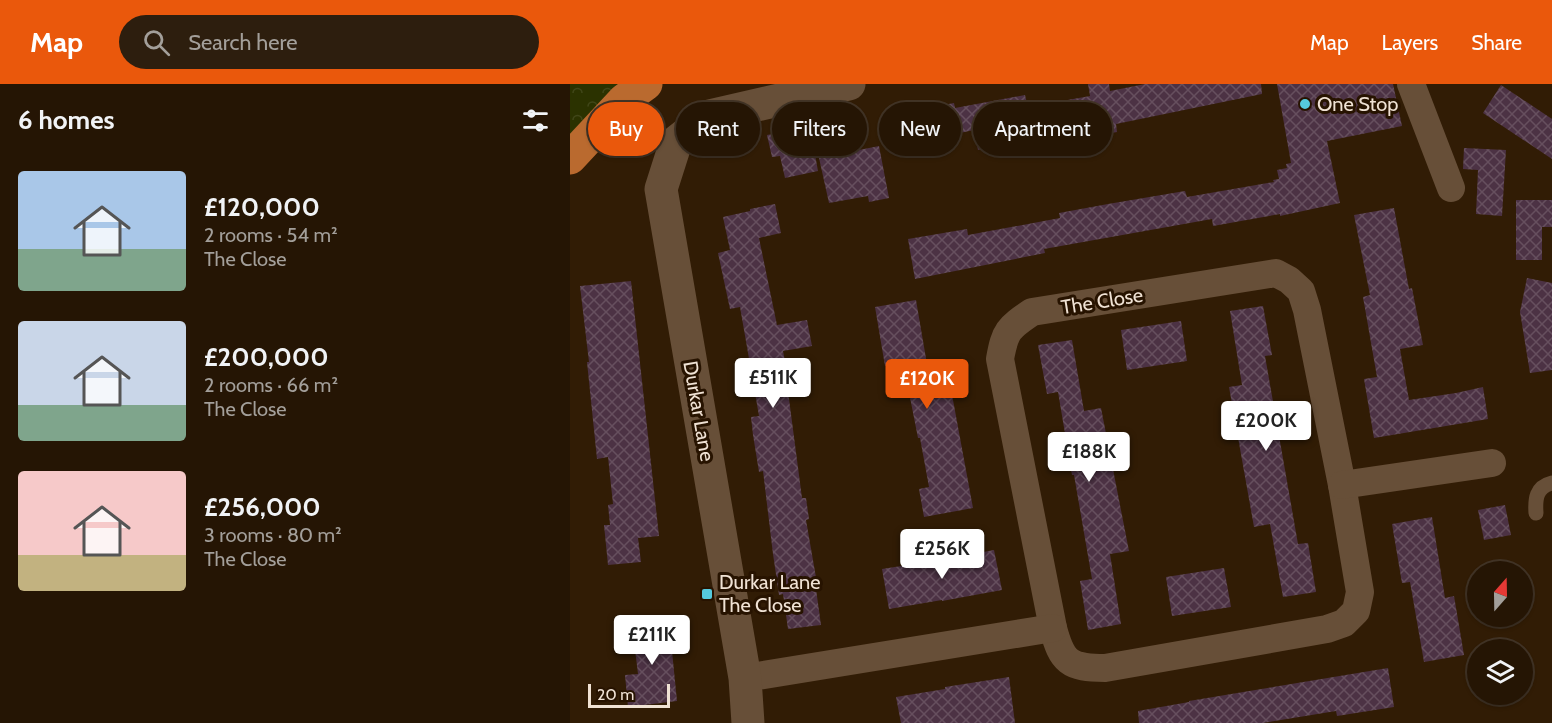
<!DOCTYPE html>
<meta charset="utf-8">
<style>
body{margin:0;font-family:Cabin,sans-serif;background:#2d1e0e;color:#f1f3f6;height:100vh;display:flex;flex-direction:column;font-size:22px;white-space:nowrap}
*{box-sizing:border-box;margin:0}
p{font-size:20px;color:#a39f9a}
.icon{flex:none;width:33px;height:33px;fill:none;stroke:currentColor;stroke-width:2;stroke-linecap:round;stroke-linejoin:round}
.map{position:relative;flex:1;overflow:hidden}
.panel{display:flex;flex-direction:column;background:#251504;width:570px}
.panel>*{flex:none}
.top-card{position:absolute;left:18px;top:18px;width:570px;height:54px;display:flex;gap:12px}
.needle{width:39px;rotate:20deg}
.tools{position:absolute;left:897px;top:477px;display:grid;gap:12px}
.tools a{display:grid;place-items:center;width:66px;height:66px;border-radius:50%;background:#251504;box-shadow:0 2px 4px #0004,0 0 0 2px #423426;font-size:30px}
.scale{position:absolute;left:18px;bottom:15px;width:82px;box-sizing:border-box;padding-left:6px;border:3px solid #f0e2d4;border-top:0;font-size:16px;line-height:21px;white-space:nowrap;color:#f0e2d4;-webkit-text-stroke:4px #271300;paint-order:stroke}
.price{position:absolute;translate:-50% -51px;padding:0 14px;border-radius:6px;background:#fff;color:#222;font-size:20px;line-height:39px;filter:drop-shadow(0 2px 3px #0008)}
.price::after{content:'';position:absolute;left:50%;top:36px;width:18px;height:14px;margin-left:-9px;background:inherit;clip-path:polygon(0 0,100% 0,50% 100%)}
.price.selected{background:#ea580c;color:#fff}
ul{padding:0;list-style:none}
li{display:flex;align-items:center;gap:18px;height:150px;padding:0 18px}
li span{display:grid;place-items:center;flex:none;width:168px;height:120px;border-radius:6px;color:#555}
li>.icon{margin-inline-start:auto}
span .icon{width:72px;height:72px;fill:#fffc;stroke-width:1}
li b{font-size:26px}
h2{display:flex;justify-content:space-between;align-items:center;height:72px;padding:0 18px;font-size:26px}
.pill{padding:0 21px;border-radius:27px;background:#251504;box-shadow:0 2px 4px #0004,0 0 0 2px #423426;font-size:21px;line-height:54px}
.pill.selected{background:#ea580c;color:#fff}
header{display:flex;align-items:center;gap:36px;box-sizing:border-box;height:84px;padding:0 30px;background:#ea580c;color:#fff}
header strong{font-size:28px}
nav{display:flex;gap:33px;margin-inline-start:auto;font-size:21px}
.search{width:420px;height:54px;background:#2d1e0e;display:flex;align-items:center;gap:15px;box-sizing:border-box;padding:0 21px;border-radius:33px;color:#a39f9a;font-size:22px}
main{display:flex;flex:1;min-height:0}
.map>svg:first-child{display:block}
</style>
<header>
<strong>Map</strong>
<div class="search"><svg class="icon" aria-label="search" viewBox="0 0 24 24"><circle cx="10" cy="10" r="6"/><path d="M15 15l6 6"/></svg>Search here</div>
<nav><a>Map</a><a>Layers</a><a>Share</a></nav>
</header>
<main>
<section class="panel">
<h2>6 homes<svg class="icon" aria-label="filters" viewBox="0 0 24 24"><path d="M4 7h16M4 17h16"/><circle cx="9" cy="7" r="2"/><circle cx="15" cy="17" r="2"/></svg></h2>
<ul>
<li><span style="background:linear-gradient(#a9c7e8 65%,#7fa58c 0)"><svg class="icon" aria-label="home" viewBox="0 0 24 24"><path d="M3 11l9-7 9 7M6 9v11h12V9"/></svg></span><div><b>£120,000</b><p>2 rooms · 54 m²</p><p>The Close</p></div></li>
<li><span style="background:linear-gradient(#c9d6e8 70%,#7fa58c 0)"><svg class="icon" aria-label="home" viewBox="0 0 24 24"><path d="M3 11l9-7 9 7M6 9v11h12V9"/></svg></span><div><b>£200,000</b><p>2 rooms · 66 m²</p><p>The Close</p></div></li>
<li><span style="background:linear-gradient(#f6c9c9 70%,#c2b280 0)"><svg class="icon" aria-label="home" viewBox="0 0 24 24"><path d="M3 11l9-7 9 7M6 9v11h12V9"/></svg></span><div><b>£256,000</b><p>3 rooms · 80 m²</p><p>The Close</p></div></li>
</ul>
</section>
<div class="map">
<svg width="982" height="639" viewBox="0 0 982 639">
<defs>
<pattern id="forest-crowns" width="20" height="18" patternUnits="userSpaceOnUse" patternTransform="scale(1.5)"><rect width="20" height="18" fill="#2b3200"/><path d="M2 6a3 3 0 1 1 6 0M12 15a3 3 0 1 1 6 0" fill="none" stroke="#404618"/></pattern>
<pattern id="building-cross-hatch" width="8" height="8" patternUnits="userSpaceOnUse" patternTransform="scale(1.5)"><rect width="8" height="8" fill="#4c3244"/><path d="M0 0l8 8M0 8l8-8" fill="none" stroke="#664f5e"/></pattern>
</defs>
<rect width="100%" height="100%" fill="#311c05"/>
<!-- forest -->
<polygon fill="url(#forest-crowns)" points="0,0 52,0 0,56"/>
<!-- building -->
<g fill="url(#building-cross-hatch)">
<polygon points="518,0 539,0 540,7 575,0 691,0 692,10 546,40 547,48 494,58 493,49 408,66 404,46 347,58 349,65 328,70 320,31 384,19 385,24 455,11 458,23 520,12"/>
<polygon points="707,0 823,0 832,42 757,57 770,119 710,132 710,130 643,142 642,135 474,165 475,169 345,195 338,155 397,145 398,151 490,134 489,129 538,120 615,107 617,113 704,98 703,96 709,95 707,86 717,84 716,80 721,79"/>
<polygon points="931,1 982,35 982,75 913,29"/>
<polygon points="240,43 248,87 215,94 210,72 202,73 197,51"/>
<polygon points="309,62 319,114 299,118 298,112 259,119 249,74"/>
<polygon points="894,64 936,66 932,132 906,130 908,86 893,85"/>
<polygon points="946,116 982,116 982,143 972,143 972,176 946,176"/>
<polygon points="205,120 211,149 189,154 207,241 237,236 242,262 213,267 218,292 216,292 232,414 236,414 239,435 236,436 248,505 246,505 251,541 218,545 213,510 209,511 203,470 193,387 189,388 183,351 181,333 189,332 170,223 160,225 148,169 160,166 153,133 180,127 180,125"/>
<polygon points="824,124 839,205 842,204 853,261 830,265 839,316 886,309 913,303 918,335 804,354 794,295 807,293 793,213 800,211 784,131"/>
<polygon points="957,194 982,199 982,286 960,289 950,228"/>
<polygon points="61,197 89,452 68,454 71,478 38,481 34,441 40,441 38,421 43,420 38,373 27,375 17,278 19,278 10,202"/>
<polygon points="346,216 359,292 378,289 403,424 354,433 349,405 359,403 350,354 348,354 333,278 315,282 305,223"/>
<polygon points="693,222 702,271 695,272 728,460 738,459 746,508 713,513 700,440 684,443 659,303 672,301 660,227"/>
<polygon points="611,237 617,277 557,286 551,246"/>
<polygon points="502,256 514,327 531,324 559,467 540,470 551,540 518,546 510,497 522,495 504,391 502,391 488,308 477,310 468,261"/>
<polygon points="935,421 941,451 914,456 908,426"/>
<polygon points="862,433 875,514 884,512 894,571 854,578 840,498 832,499 822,440"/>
<polygon points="424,466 432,506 372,517 372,516 319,525 312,485 344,480 344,481"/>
<polygon points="654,484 661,523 602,532 596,493"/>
<polygon points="99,537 107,617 58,623 55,591 68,590 62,541"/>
<polygon points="818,584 824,623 767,632 766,627 693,639 569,639 568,627 619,618 619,617"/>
<polygon points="439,593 445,639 331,639 326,613 375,605 375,603"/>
</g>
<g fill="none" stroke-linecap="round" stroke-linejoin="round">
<!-- lane -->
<path stroke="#674f38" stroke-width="15" d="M966 429C965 415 966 403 982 399"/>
<!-- street -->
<g stroke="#674f38" stroke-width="28">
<polyline points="841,0 881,104"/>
<path d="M706 189 719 196 731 207 737 226 772 401 790 508 786 527 774 539 757 545 535 584C499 584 492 578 483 544L430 275C435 247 438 244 462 228Z"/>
<polyline points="772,401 922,379"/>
<polyline points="175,594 483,544"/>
</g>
<!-- secondary -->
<polyline stroke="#674f38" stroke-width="33" points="178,639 175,594 91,105 106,58 139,32 279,0"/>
<!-- highway -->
<polyline stroke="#ba6a2f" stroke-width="33" points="0,74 54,16 76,0"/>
</g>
<!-- markers -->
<g fill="#55cade" stroke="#271300" stroke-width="2">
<circle cx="735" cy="20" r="6"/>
<rect x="131" y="504" width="12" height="12" rx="3"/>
</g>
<g text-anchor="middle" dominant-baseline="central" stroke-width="6" stroke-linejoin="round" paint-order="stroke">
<!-- poi labels -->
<g font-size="20" fill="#f0e2d4" stroke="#271300" text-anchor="start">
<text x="747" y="20">One Stop</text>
<text x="149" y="498">Durkar Lane<tspan x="149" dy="23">The Close</tspan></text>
</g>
<!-- street labels -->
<g font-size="20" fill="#f0e2d4" stroke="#271300">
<text transform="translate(532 217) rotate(-9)">The Close</text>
<text transform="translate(129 327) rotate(80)">Durkar Lane</text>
</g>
</g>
</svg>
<div class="tools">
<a><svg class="needle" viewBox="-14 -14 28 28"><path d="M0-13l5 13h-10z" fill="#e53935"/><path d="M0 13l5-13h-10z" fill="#a39f9a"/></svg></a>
<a><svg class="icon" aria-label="layers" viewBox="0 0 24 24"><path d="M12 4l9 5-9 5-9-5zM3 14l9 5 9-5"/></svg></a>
</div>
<div class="scale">20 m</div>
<b class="price" style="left:203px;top:325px">£511K</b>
<b class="price selected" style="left:357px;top:326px">£120K</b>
<b class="price" style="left:696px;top:368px">£200K</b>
<b class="price" style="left:519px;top:399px">£188K</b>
<b class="price" style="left:372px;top:496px">£256K</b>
<b class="price" style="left:82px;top:582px">£211K</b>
<div class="top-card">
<a class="pill selected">Buy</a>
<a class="pill">Rent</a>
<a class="pill">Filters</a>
<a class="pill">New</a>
<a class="pill">Apartment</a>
</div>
</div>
</main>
